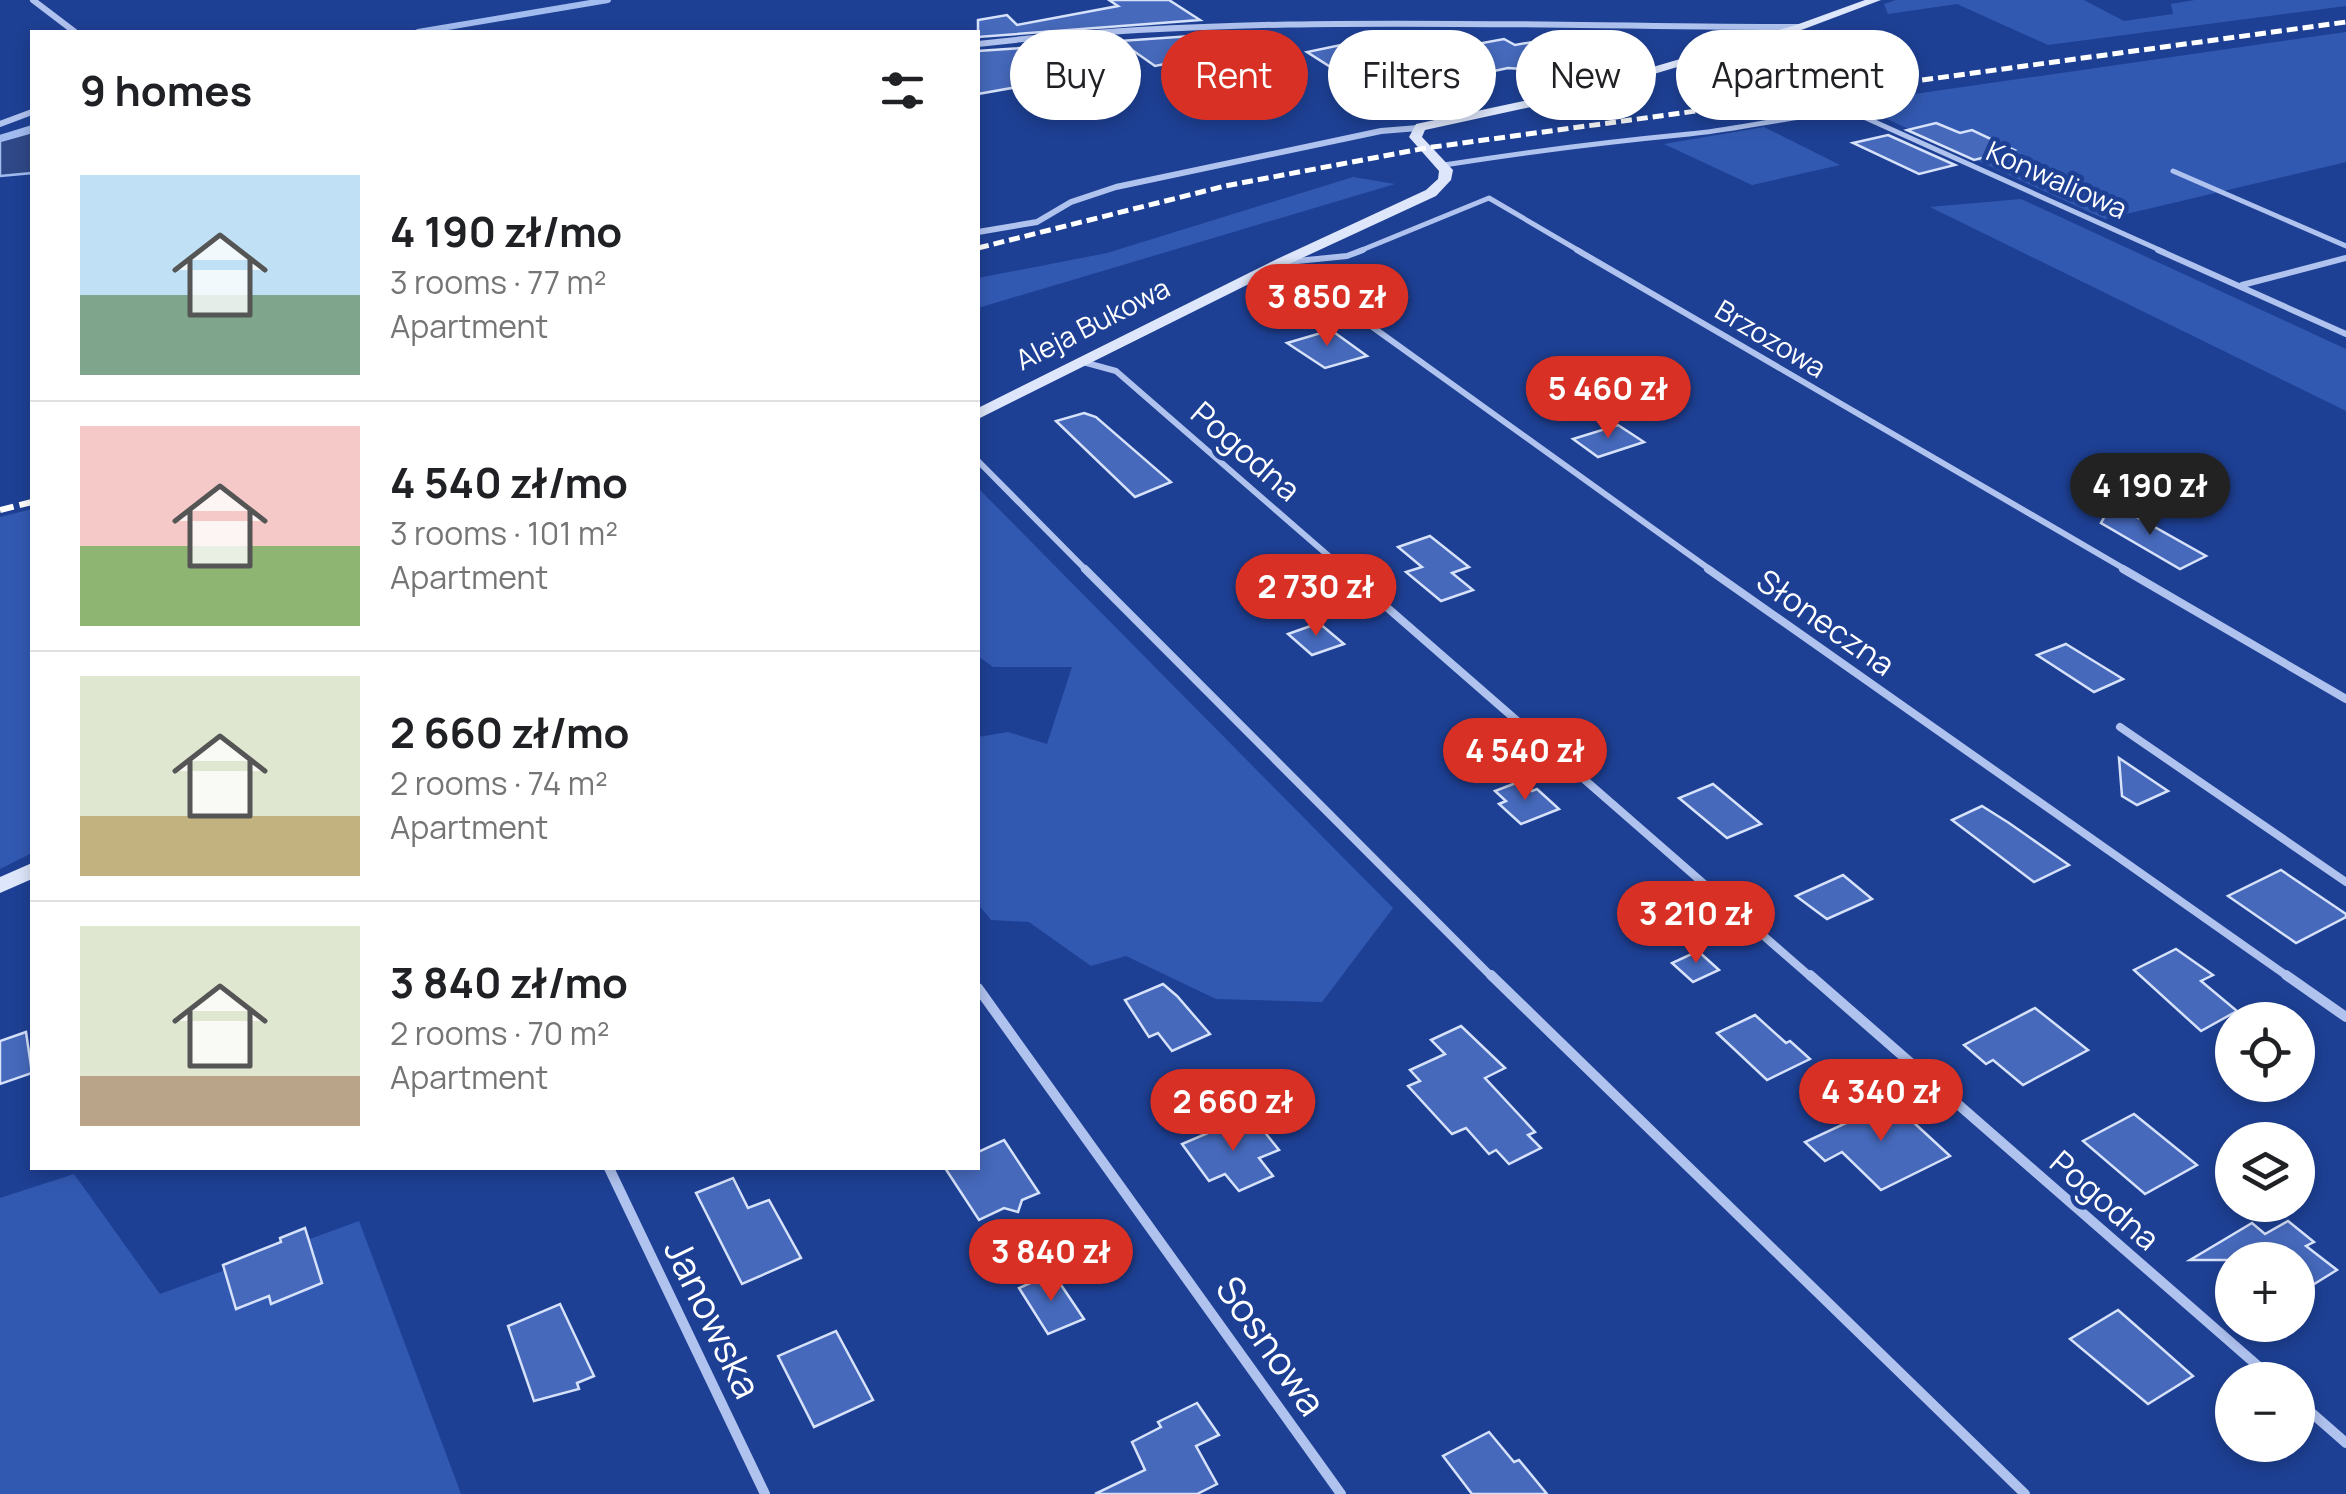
<!DOCTYPE html>
<meta charset="utf-8">
<style>
body{margin:0;font-family:Manrope,sans-serif;background:#f6f6f6;color:#202124;height:100vh;display:flex;flex-direction:column;font-size:38px;white-space:nowrap}
*{box-sizing:border-box;margin:0}
p{font-size:32px;color:#757577}
.icon{flex:none;width:55px;height:55px;fill:none;stroke:currentColor;stroke-width:2;stroke-linecap:round;stroke-linejoin:round}
.map{position:relative;flex:1;overflow:hidden}
.drawer{position:absolute;left:30px;top:30px;width:950px;height:1140px;display:flex;flex-direction:column;background:#fff;border-radius:0px;box-shadow:0 5px 15px #0003}
.drawer>*{flex:none}
.guide{position:absolute;left:1010px;top:30px;width:950px;height:90px;display:flex;gap:20px}
.fabs{position:absolute;left:2215px;top:1002px;display:grid;gap:20px}
.fabs a{display:grid;place-items:center;width:100px;height:100px;border-radius:50%;background:#fff;box-shadow:0 5px 15px #0003;font-size:50px}
.price{position:absolute;translate:-50% -85px;padding:0 22px;border-radius:35px;background:#d93025;color:#fff;font-size:32px;line-height:65px;filter:drop-shadow(0 2px 5px #0008)}
.price::after{content:'';position:absolute;left:50%;top:60px;width:30px;height:22px;margin-left:-15px;background:inherit;clip-path:polygon(0 0,100% 0,50% 100%)}
.price.current{background:#222;color:#fff}
ul{padding:0;list-style:none}
li{display:flex;align-items:center;gap:30px;height:250px;padding:0 50px}
li+li{border-top:2px solid #e0e0e0}
li span{display:grid;place-items:center;flex:none;width:280px;height:200px;border-radius:0px;color:#555}
li>.icon{margin-inline-start:auto}
span .icon{width:120px;height:120px;fill:#fffc;stroke-width:1}
li b{font-size:42px}
h2{display:flex;justify-content:space-between;align-items:center;height:120px;padding:0 50px;font-size:42px}
.pill{padding:0 35px;border-radius:45px;background:#fff;box-shadow:0 5px 15px #0003;font-size:35px;line-height:90px}
.pill.current{background:#d93025;color:#fff}
.map>svg:first-child{display:block}
</style>
<div class="map">
<svg width="2346" height="1494" viewBox="0 0 2346 1494">
<rect width="100%" height="100%" fill="#1e4094"/>
<!-- green -->
<g fill="#3259b2">
<polygon points="1896,0 2084,0 2124,21 2173,14 2171,4 2195,0 2346,0 2346,6 2048,45 1957,4 1888,14 1884,4"/>
<polygon points="2346,32 2346,162 2105,219 1852,103"/>
<polygon points="1764,127 1840,165 1752,185 1664,144"/>
<polygon points="1353,177 1395,184 978,308 978,278 1107,253"/>
<polygon points="2021,199 2346,349 2346,411 1930,207"/>
<polygon points="978,488 1393,908 1322,1002 1216,999 1126,956 1091,966 1029,922 991,920 978,904 978,737 1008,732 1047,744 1072,667 993,667 978,656"/>
<polygon points="32,509 32,853 0,869 0,517"/>
<polygon points="74,1174 160,1294 359,1221 461,1494 0,1494 0,1198"/>
</g>
<!-- water -->
<polygon fill="#2f4887" stroke="#a3bcf0" stroke-width="2.5" points="32,132 32,173 0,176 0,141"/>
<g fill="none" stroke-linecap="round" stroke-linejoin="round">
<!-- stream -->
<g stroke="#a3bcf0" stroke-width="6">
<polyline points="418,32 608,0"/>
<polyline points="0,138 32,128"/>
</g>
</g>
<!-- building -->
<g fill="#4669bb" stroke="#d6e1fa" stroke-width="2.5">
<polygon points="1109,0 1169,0 1200,20 978,37 978,20 1007,15 1017,25 1118,6"/>
<polygon points="1589,32 1602,32 1636,48 1549,71 1508,68 1376,96 1307,52 1360,41 1378,51 1439,39 1461,47 1504,39 1515,45"/>
<polygon points="1220,34 1236,45 1193,49 1206,56 1155,66 1128,47 1054,61 1085,84 1046,92 1034,84 978,94 978,51"/>
<polygon points="1936,123 1960,133 1972,130 2014,150 1974,160 1907,130"/>
<polygon points="1888,135 1955,165 1919,174 1853,143"/>
<polygon points="1331,330 1367,356 1325,368 1287,343"/>
<polygon points="1084,413 1096,417 1171,482 1135,497 1056,421"/>
<polygon points="1618,425 1644,442 1598,457 1573,439"/>
<polygon points="2112,503 2206,556 2180,569 2101,523"/>
<polygon points="1430,536 1469,567 1452,573 1473,590 1441,601 1406,572 1422,567 1398,547"/>
<polygon points="1319,623 1344,644 1312,655 1288,634"/>
<polygon points="2066,644 2123,679 2094,692 2037,655"/>
<polygon points="2119,758 2168,791 2137,805 2122,796"/>
<polygon points="1521,781 1532,791 1537,789 1559,809 1521,824 1499,804 1506,801 1495,791"/>
<polygon points="1713,784 1761,824 1727,838 1679,798"/>
<polygon points="1982,806 2009,823 2069,865 2034,882 1952,820"/>
<polygon points="2281,870 2346,914 2346,917 2296,943 2228,896"/>
<polygon points="1843,875 1872,899 1827,919 1796,896"/>
<polygon points="2176,949 2213,975 2201,981 2237,1011 2201,1031 2134,970"/>
<polygon points="1698,951 1719,970 1693,982 1672,963"/>
<polygon points="1163,984 1177,996 1210,1034 1172,1051 1158,1033 1149,1037 1125,1000"/>
<polygon points="2035,1008 2088,1050 2023,1085 1993,1060 1986,1064 1964,1045"/>
<polygon points="1755,1015 1786,1043 1790,1041 1810,1059 1767,1080 1717,1033"/>
<polygon points="1461,1026 1505,1068 1485,1078 1535,1132 1528,1135 1541,1148 1509,1164 1496,1150 1489,1154 1466,1128 1452,1134 1408,1086 1420,1081 1410,1070 1445,1054 1431,1040"/>
<polygon points="26,1032 32,1073 0,1084 0,1041"/>
<polygon points="1885,1096 1950,1156 1881,1190 1842,1152 1825,1161 1805,1142 1861,1116 1856,1111"/>
<polygon points="2134,1114 2197,1165 2145,1194 2083,1141"/>
<polygon points="1256,1121 1279,1150 1259,1158 1273,1176 1239,1191 1225,1174 1209,1181 1182,1144 1231,1123 1236,1129"/>
<polygon points="1004,1140 1039,1193 1022,1200 1018,1212 1004,1208 979,1220 945,1168 978,1168 978,1152"/>
<polygon points="733,1178 748,1208 769,1200 801,1258 742,1284 696,1193"/>
<polygon points="2288,1221 2314,1242 2306,1246 2337,1270 2298,1294 2298,1260 2190,1260 2252,1223 2265,1234"/>
<polygon points="305,1228 322,1283 271,1304 269,1296 236,1309 223,1265 281,1242 280,1238"/>
<polygon points="1053,1273 1084,1319 1048,1334 1019,1288"/>
<polygon points="560,1304 594,1376 577,1383 579,1389 534,1401 508,1326"/>
<polygon points="2118,1310 2159,1346 2193,1376 2148,1404 2070,1339"/>
<polygon points="836,1331 873,1400 814,1427 778,1356"/>
<polygon points="1197,1403 1219,1435 1196,1446 1217,1484 1197,1494 1095,1494 1145,1470 1132,1442 1161,1427 1158,1422"/>
<polygon points="1489,1432 1514,1462 1519,1460 1547,1494 1472,1494 1443,1456"/>
</g>
<g fill="none" stroke-linecap="round" stroke-linejoin="round">
<!-- lane-far3 -->
<g stroke="#b0c3ef" stroke-width="5">
<path d="M1444 165C1526 152 1606 142 1689 134 1745 129 1800 112 1857 114L2164 252"/>
<polyline points="2173,171 2346,246"/>
<polyline points="1357,252 1489,198 1581,252"/>
</g>
<!-- lane-far2 -->
<g stroke="#b0c3ef" stroke-width="6">
<polyline points="1577,250 2128,571"/>
<polyline points="2158,250 2346,334"/>
<polyline points="1282,262 1712,571"/>
<polyline points="1287,262 1347,256 1363,250"/>
<polyline points="2242,285 2346,258"/>
<polyline points="1083,362 1116,371 1346,571"/>
<polyline points="978,461 1087,571"/>
</g>
<!-- lane-far1 -->
<g stroke="#b0c3ef" stroke-width="8">
<polyline points="1085,569 1493,978"/>
<polyline points="1343,569 1812,978"/>
<polyline points="1708,569 2290,978"/>
<polyline points="2123,569 2346,699"/>
<polyline points="2120,727 2346,882"/>
</g>
<!-- lane -->
<g stroke="#b0c3ef" stroke-width="10">
<polyline points="1491,975 2025,1494"/>
<polyline points="1810,975 2274,1380"/>
<polyline points="2286,975 2346,1017"/>
<polyline points="978,988 1341,1494"/>
<polyline points="609,1168 765,1494"/>
<polyline points="2298,1401 2346,1443"/>
</g>
<!-- street -->
<g stroke="#b0c3ef" stroke-width="6">
<polyline points="33,0 75,32"/>
<path d="M978 44C1250 12 1527 27 1800 27"/>
<polyline points="0,124 32,112"/>
<polyline points="978,232 1037,222 1071,202 1116,187 1381,131 1418,128"/>
</g>
<!-- secondary -->
<g fill="#dde6fa" fill-rule="evenodd">
<polygon points="1865,0 1881,0 1804,29 1577,97 1425,130 1422,137 1453,170 1451,180 1436,196 1287,265 978,419 978,408 1277,259 1426,190 1438,179 1439,171 1409,137 1416,124 1571,91 1796,25"/>
<polygon points="32,863 32,879 0,893 0,877"/>
</g>
<!-- rail-far1 -->
<polyline stroke="#fff" stroke-width="5" stroke-dasharray="11 5" stroke-linecap="butt" points="978,248 1225,186 1426,148 2346,22"/>
<!-- rail -->
<polyline stroke="#fff" stroke-width="6" stroke-dasharray="14 6" stroke-linecap="butt" points="0,510 32,502"/>
</g>
<g text-anchor="middle" dominant-baseline="central" stroke-width="9" stroke-linejoin="round" paint-order="stroke">
<!-- far-street labels -->
<g font-size="28" fill="#fff" stroke="#1e4094">
<text transform="translate(2057 179) rotate(24)">Konwaliowa</text>
<text transform="translate(1092 323) rotate(-27)">Aleja Bukowa</text>
<text transform="translate(1771 338) rotate(31)">Brzozowa</text>
</g>
<!-- street labels -->
<g font-size="32" fill="#fff" stroke="#1e4094">
<text transform="translate(1246 451) rotate(41)">Pogodna</text>
<text transform="translate(1826 622) rotate(35)">Słoneczna</text>
<text transform="translate(2105 1200) rotate(41)">Pogodna</text>
</g>
<!-- near-street labels -->
<g font-size="38" fill="#fff" stroke="#1e4094">
<text transform="translate(714 1318) rotate(64)">Janowska</text>
<text transform="translate(1272 1345) rotate(55)">Sosnowa</text>
</g>
</g>
</svg>
<div class="fabs">
<a><svg class="icon" aria-label="locate" viewBox="0 0 24 24"><circle cx="12" cy="12" r="6"/><path d="M12 2v4M12 18v4M2 12h4M18 12h4"/></svg></a>
<a><svg class="icon" aria-label="layers" viewBox="0 0 24 24"><path d="M12 4l9 5-9 5-9-5zM3 14l9 5 9-5"/></svg></a>
<a>+</a>
<a>−</a>
</div>
<b class="price" style="left:1327px;top:349px">3 850 zł</b>
<b class="price" style="left:1608px;top:441px">5 460 zł</b>
<b class="price current" style="left:2150px;top:538px">4 190 zł</b>
<b class="price" style="left:1316px;top:639px">2 730 zł</b>
<b class="price" style="left:1525px;top:803px">4 540 zł</b>
<b class="price" style="left:1696px;top:966px">3 210 zł</b>
<b class="price" style="left:1881px;top:1144px">4 340 zł</b>
<b class="price" style="left:1233px;top:1154px">2 660 zł</b>
<b class="price" style="left:1051px;top:1304px">3 840 zł</b>
<div class="guide">
<a class="pill">Buy</a>
<a class="pill current">Rent</a>
<a class="pill">Filters</a>
<a class="pill">New</a>
<a class="pill">Apartment</a>
</div>
<section class="drawer">
<h2>9 homes<svg class="icon" aria-label="filters" viewBox="0 0 24 24"><path d="M4 7h16M4 17h16"/><circle cx="9" cy="7" r="2"/><circle cx="15" cy="17" r="2"/></svg></h2>
<ul>
<li><span style="background:linear-gradient(#bfe0f5 60%,#7fa58c 0)"><svg class="icon" aria-label="home" viewBox="0 0 24 24"><path d="M3 11l9-7 9 7M6 9v11h12V9"/></svg></span><div><b>4 190 zł/mo</b><p>3 rooms · 77 m²</p><p>Apartment</p></div></li>
<li><span style="background:linear-gradient(#f6c9c9 60%,#8fb573 0)"><svg class="icon" aria-label="home" viewBox="0 0 24 24"><path d="M3 11l9-7 9 7M6 9v11h12V9"/></svg></span><div><b>4 540 zł/mo</b><p>3 rooms · 101 m²</p><p>Apartment</p></div></li>
<li><span style="background:linear-gradient(#dfe7d0 70%,#c2b280 0)"><svg class="icon" aria-label="home" viewBox="0 0 24 24"><path d="M3 11l9-7 9 7M6 9v11h12V9"/></svg></span><div><b>2 660 zł/mo</b><p>2 rooms · 74 m²</p><p>Apartment</p></div></li>
<li><span style="background:linear-gradient(#dfe7d0 75%,#b9a48a 0)"><svg class="icon" aria-label="home" viewBox="0 0 24 24"><path d="M3 11l9-7 9 7M6 9v11h12V9"/></svg></span><div><b>3 840 zł/mo</b><p>2 rooms · 70 m²</p><p>Apartment</p></div></li>
</ul>
</section>
</div>
